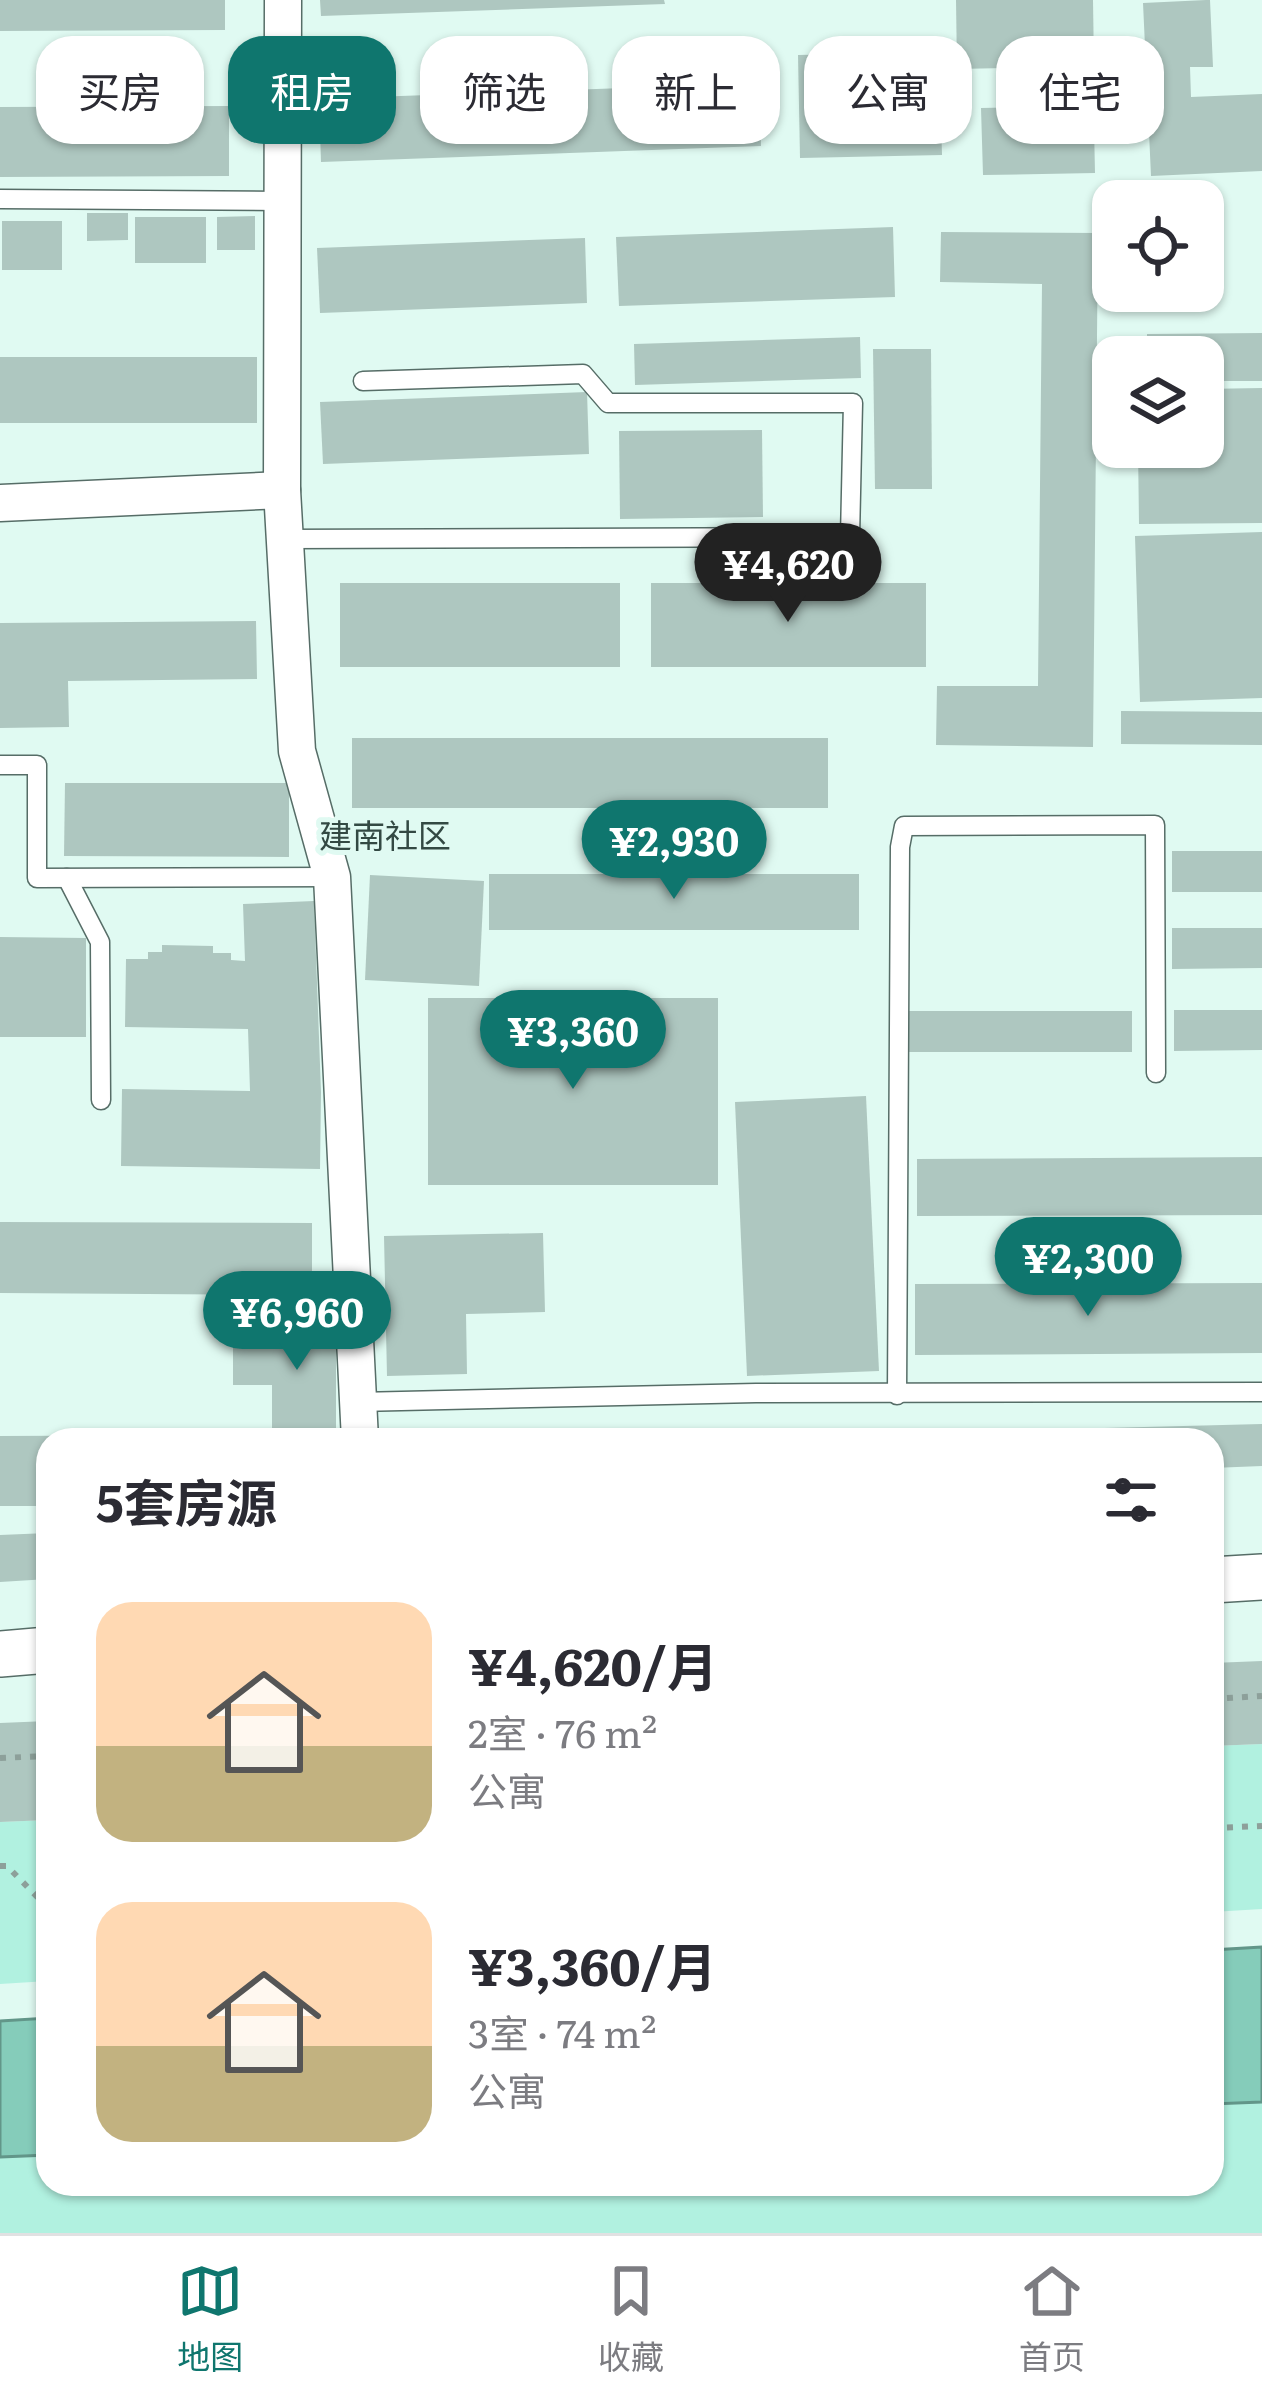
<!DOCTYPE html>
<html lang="zh">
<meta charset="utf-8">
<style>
body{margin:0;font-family:Literata,"Noto Sans SC",serif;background:#f2f2f3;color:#2b2b33;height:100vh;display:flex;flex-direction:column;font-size:45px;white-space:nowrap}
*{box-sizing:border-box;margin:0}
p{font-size:39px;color:#7c7c81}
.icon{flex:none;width:66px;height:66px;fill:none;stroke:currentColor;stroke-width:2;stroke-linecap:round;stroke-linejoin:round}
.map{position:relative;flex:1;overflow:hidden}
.side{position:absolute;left:36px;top:1428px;width:1188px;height:768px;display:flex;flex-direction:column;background:#fff;border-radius:36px;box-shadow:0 3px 9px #0004}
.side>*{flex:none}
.banner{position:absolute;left:36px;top:36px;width:1191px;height:108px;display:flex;gap:24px}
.controls{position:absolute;left:1092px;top:180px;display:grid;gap:24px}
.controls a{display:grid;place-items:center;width:132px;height:132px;border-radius:24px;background:#fff;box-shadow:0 3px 9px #0004;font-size:60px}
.price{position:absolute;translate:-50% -102px;padding:0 27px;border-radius:42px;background:#0f766e;color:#fff;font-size:39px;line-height:78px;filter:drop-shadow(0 3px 6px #0008)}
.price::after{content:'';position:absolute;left:50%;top:72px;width:36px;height:27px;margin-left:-18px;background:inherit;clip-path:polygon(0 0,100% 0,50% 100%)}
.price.current{background:#222;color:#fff}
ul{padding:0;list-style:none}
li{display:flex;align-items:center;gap:36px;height:300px;padding:0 60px}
li span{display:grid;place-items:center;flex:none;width:336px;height:240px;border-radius:36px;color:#555}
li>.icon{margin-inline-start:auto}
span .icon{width:144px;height:144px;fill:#fffc;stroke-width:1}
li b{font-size:51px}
h2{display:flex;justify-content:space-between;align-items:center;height:144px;padding:0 60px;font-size:51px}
.pill{padding:0 42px;border-radius:36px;background:#fff;box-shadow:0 3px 9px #0004;font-size:42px;line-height:108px}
.pill.current{background:#0f766e;color:#fff}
.dock{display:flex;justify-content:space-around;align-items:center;height:168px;border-top:3px solid #e1e1e2;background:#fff;font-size:33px;color:#7c7c81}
.dock a{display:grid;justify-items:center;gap:6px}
.dock .current{color:#0f766e}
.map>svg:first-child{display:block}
</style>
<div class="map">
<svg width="1262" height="2233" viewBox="0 0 1262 2233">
<rect width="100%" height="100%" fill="#e0faf2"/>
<!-- green -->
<g fill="#b1f1e0">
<polygon points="1262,1744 1262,1909 1212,1912 1212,1746"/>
<polygon points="48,1820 48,1981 0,1984 0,1822"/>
<polygon points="1262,2102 1262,2233 0,2233 0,2157 48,2155 48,2184 1212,2184 1212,2104"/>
</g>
<!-- water -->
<g fill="#85ccba" stroke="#629689" stroke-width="3">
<polygon points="1262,1947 1262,2102 1212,2104 1212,1950"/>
<polygon points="48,2018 48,2155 0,2157 0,2021"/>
</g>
<!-- building -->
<g fill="#aec7c0">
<polygon points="0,0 225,0 225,30 0,31"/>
<polygon points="320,0 664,0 665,4 321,16"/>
<polygon points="956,0 1093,0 1094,66 957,69"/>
<polygon points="1206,0 1210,0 1213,67 1190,67 1191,97 1262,94 1262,171 1151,176 1143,3"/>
<polygon points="939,52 942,155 800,158 798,55"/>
<polygon points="759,83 761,146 321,162 319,99"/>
<polygon points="229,106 229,176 0,177 0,107"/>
<polygon points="1070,106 1070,127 1094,126 1095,173 983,175 981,108"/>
<polygon points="87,213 128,213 128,240 87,241"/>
<polygon points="255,216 255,250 217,250 217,217"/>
<rect x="135" y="217" width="71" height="46"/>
<rect x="2" y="221" width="60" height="49"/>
<polygon points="893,227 895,297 619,306 616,237"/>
<polygon points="941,232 1098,233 1093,747 936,745 937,686 1038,686 1042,284 940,282"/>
<polygon points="585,238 587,303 320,313 317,248"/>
<polygon points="1262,333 1262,381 1203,381 1203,357 1147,357 1147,334"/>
<polygon points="860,337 861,378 635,385 634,344"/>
<polygon points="873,349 931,349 932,489 875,489"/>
<rect x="0" y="357" width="257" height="66"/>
<polygon points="1262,388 1262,523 1139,524 1138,447 1203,447 1203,389"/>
<polygon points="587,392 589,454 323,464 320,402"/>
<polygon points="762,430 763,517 620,519 619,431"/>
<polygon points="1262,532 1262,698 1140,702 1135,536"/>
<rect x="340" y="583" width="280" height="84"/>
<rect x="651" y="583" width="275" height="84"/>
<polygon points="256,621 257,679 68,681 69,727 0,728 0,623"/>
<polygon points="1121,711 1262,712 1262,745 1121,744"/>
<rect x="352" y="738" width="476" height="70"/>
<polygon points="65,783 289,783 289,857 64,856"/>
<rect x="1172" y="851" width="90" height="41"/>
<rect x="489" y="874" width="370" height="56"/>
<polygon points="370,875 484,881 479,986 365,980"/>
<polygon points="314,901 321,1092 320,1169 121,1166 122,1089 250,1091 248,1029 125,1027 126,959 148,959 148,952 162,952 162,945 213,946 213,953 231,953 231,960 245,961 243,904"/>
<polygon points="1172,928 1262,928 1262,968 1172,969"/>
<polygon points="0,937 86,938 86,1037 0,1037"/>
<rect x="428" y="998" width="290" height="187"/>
<polygon points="1174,1010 1262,1010 1262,1050 1174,1051"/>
<rect x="907" y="1011" width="225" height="41"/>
<polygon points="866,1096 879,1371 747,1376 735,1102"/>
<polygon points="1262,1157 1262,1215 917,1216 917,1159"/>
<polygon points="0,1222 312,1223 312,1295 0,1293"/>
<polygon points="543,1233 545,1312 466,1314 467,1374 387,1376 384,1236"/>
<polygon points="1262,1283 1262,1353 915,1355 915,1284"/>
<polygon points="294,1299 336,1299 336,1440 272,1440 272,1385 233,1385 233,1343 294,1342"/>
<polygon points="1262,1424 1262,1466 1212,1468 1212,1440 867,1440 867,1434"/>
<polygon points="219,1435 219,1440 48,1440 48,1506 0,1506 0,1436"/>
<polygon points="48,1533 48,1579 0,1582 0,1535"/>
<polygon points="1262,1661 1262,1744 1212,1746 1212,1663"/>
<polygon points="48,1721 48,1820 0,1822 0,1723"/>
</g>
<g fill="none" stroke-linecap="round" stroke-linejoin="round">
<!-- service casing -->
<g stroke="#566d67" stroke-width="21">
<g id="service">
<polyline points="0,199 282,201"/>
<polyline points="285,539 850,537 853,403 608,403 583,374 363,381"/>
<polyline points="0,765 37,765 37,878 332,877"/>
<polyline points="67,878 100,942 101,1100"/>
<polyline points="897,1395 900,847 904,826 1155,825 1156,1073"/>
<polyline points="358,1402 756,1393 1262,1392"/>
</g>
</g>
<!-- minor casing -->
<g stroke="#566d67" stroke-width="39">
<g id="minor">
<polyline points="283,0 282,490 297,751 332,877 360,1440"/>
<polyline points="0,503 282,490"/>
</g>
</g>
<!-- tertiary casing -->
<g stroke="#566d67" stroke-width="48">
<g id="tertiary">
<polyline points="1212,1580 1262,1577"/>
<polyline points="0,1654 48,1650"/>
</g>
</g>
<!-- path -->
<g stroke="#8da09a" stroke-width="6" stroke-dasharray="6 9" stroke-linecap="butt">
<polyline points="1212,1699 1262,1696"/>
<polyline points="0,1758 48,1756"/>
<polyline points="1212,1828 1262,1826"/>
<polyline points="0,1866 7,1866 48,1908"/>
</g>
<!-- service -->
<use href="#service" stroke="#fff" stroke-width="18"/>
<!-- minor -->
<use href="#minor" stroke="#fff" stroke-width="36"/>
<!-- tertiary -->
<use href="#tertiary" stroke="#fff" stroke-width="45"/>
</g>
<g text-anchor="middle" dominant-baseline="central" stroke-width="10" stroke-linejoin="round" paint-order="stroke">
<!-- neighbourhood labels -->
<g font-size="33" fill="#334943" stroke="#e0faf2">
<text x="385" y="833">建南社区</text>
</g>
</g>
</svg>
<div class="controls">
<a><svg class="icon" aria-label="locate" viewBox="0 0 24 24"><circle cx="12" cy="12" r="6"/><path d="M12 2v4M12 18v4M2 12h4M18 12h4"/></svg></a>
<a><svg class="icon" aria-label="layers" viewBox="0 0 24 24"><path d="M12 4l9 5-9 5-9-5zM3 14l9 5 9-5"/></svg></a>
</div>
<b class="price current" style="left:788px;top:625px">¥4,620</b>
<b class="price" style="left:674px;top:902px">¥2,930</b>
<b class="price" style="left:573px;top:1092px">¥3,360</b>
<b class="price" style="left:1088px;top:1319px">¥2,300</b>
<b class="price" style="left:297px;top:1373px">¥6,960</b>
<div class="banner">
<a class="pill">买房</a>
<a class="pill current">租房</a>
<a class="pill">筛选</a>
<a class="pill">新上</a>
<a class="pill">公寓</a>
<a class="pill">住宅</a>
</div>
<section class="side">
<h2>5套房源<svg class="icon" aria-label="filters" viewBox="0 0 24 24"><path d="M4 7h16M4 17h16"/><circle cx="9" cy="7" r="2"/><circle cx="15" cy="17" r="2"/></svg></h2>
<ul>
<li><span style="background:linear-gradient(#ffd9b3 60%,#c2b280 0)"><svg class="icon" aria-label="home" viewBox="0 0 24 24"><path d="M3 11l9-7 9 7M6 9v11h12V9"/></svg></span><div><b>¥4,620/月</b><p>2室 · 76 m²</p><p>公寓</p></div></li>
<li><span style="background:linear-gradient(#ffd9b3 60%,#c2b280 0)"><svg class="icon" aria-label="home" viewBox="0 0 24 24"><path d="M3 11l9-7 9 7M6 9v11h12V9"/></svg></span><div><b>¥3,360/月</b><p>3室 · 74 m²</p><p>公寓</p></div></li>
</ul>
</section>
</div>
<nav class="dock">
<a class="current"><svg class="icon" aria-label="map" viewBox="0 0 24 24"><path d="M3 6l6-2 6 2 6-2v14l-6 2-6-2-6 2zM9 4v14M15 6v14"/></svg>地图</a>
<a><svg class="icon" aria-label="saved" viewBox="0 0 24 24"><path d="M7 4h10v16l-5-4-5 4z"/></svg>收藏</a>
<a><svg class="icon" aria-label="home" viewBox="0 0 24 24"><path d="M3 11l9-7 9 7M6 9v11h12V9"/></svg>首页</a>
</nav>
